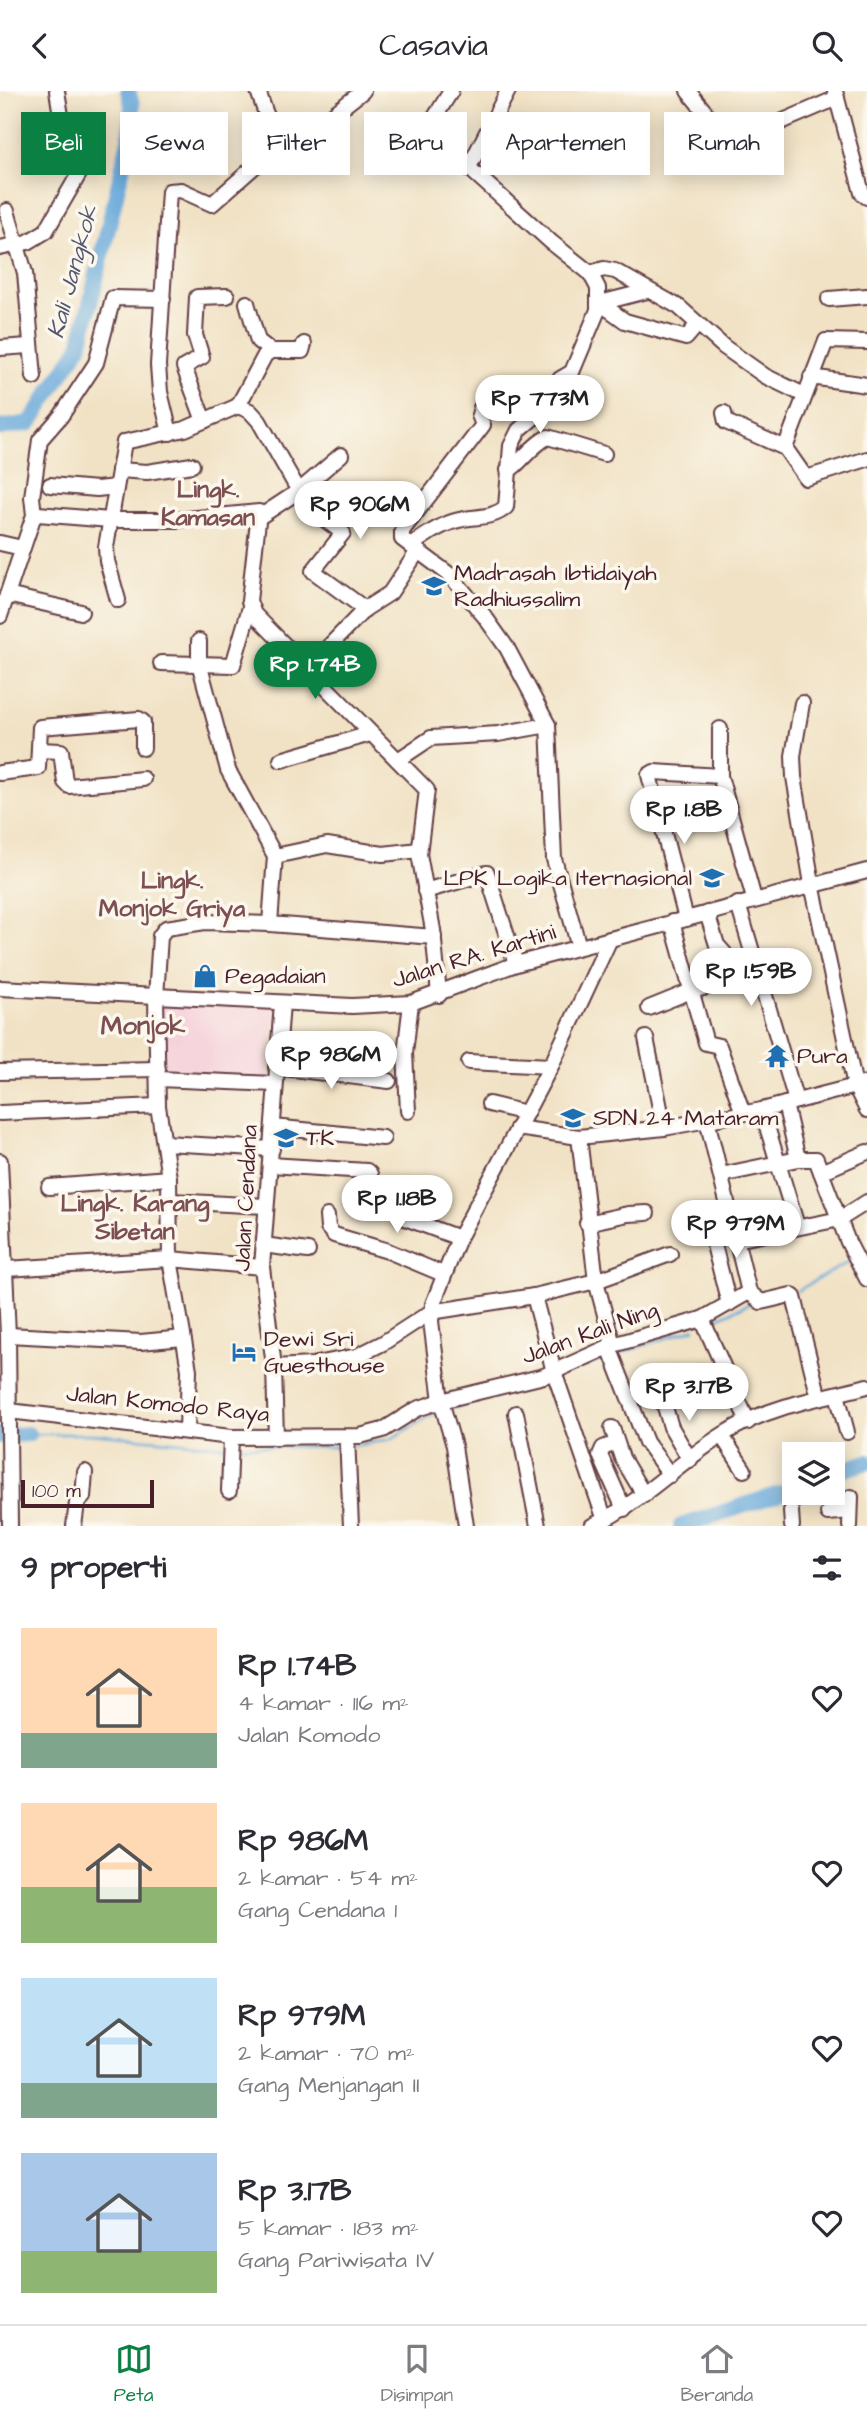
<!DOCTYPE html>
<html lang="id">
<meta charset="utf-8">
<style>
body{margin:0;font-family:"Architects Daughter",sans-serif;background:#f7f7f7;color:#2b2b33;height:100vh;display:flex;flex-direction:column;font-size:26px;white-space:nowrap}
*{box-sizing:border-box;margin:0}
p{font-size:23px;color:#7c7c81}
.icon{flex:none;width:38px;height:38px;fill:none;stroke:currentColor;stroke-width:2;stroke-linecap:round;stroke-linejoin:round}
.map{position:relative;height:1435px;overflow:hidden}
.side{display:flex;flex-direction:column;background:#fff;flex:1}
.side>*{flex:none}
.guide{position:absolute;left:21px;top:21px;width:826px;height:63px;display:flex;gap:14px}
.tools{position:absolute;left:782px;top:1351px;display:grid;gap:14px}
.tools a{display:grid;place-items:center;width:63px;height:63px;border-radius:0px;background:#fff;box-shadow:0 4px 18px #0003;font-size:35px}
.scale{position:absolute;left:21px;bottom:18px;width:133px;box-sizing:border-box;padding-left:7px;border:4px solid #4a1f2b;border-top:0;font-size:19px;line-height:24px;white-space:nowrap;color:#4a1f2b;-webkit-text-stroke:5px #fbf7ec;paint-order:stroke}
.price{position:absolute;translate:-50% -60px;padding:0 16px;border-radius:24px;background:#fff;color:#222;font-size:23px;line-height:46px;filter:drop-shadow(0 2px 4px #0008)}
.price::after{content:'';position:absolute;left:50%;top:42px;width:21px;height:16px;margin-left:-10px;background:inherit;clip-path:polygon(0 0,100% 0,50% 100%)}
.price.selected{background:#0b8043;color:#fff}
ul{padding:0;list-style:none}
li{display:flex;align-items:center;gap:21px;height:175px;padding:0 21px}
li span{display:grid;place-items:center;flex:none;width:196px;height:140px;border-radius:0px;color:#555}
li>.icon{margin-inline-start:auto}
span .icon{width:84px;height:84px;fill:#fffc;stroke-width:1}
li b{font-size:30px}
h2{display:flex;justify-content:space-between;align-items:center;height:84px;padding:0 21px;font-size:30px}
.pill{padding:0 24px;border-radius:0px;background:#fff;box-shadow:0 4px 18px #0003;font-size:24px;line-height:63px}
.pill.selected{background:#0b8043;color:#fff}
header{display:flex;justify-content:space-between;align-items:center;height:91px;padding:0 21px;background:#fff;font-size:32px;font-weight:600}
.menu{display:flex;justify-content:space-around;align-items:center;height:98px;border-top:2px solid #e1e1e2;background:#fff;font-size:19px;color:#7c7c81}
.menu a{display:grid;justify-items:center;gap:4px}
.menu .selected{color:#0b8043}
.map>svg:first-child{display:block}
</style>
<header><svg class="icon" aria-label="back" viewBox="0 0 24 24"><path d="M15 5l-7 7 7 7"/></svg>Casavia<svg class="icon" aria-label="search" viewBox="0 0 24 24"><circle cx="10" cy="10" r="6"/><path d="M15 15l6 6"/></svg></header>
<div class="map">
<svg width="867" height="1435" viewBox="0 0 867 1435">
<rect width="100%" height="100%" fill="#fbf7ec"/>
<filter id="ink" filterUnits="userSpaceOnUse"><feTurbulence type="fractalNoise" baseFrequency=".0143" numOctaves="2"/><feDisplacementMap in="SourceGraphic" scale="14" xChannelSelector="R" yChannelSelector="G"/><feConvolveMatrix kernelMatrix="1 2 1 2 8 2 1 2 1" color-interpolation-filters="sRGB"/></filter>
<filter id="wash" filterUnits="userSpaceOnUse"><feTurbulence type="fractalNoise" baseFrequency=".00686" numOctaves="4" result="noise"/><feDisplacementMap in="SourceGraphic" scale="28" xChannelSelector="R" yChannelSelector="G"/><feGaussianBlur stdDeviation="1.57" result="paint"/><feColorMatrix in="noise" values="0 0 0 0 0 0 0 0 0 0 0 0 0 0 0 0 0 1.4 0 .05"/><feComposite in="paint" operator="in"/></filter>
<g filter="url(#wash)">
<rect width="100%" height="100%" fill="#f1e2c5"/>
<!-- built -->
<polygon fill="#f5cfd9" points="158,911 276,915 268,988 158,980"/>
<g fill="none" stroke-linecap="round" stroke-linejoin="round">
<!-- stream -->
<g stroke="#66a8da" stroke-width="2.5">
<polyline points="797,1200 852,1169"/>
<polyline points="717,1227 753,1211"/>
<polyline points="619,1263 695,1237"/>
<polyline points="565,1283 605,1268"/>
<polyline points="453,1317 509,1301"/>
<polyline points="28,1343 92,1343 226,1355"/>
<polyline points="236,1355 341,1356"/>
<polyline points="353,1355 391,1348 439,1320"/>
</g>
<!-- river -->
<g stroke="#66a8da" stroke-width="16">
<polyline points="0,337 30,332 80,255 131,41 132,13 128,0"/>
<polyline points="0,1345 28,1343"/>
<polyline points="833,1382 867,1371"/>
<polyline points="681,1435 794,1398"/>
</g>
</g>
</g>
<g filter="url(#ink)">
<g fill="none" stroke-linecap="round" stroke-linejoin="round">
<!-- minor casing -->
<g stroke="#633c42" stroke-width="18">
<g id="minor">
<polyline points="451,0 427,39 551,151 590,182 604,178 615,180 679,216 724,256 765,285 804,304"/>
<polyline points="688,0 735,58"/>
<polyline points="835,0 862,102 867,106"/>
<polyline points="280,45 294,54 363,0"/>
<polyline points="714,71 774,34 837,7"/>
<polyline points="469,76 508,0"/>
<polyline points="7,120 25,182 34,286"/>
<polyline points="0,157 28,151 46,140 87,69 63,37 57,0"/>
<polyline points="829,208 867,205"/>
<polyline points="247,212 258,250 271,260"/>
<polyline points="600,212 625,230 686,247 698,233"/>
<polyline points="600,212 647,200"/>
<polyline points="0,257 29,255"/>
<polyline points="811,286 867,294"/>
<polyline points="238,315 265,264 271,260 302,260 304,253"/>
<polyline points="724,322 726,331 785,357 806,387 867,368"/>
<polyline points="204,330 184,276 202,266 195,244 197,206 227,205"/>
<polyline points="170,342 160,301 158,274 169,100 181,99 212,113 264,67 280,45 266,23 258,0"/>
<polyline points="785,357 826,250 867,251"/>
<polyline points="119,379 147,381 192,374"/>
<path d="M508 379C518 376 531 354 548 346L604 363"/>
<polyline points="50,394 97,398 116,396"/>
<polyline points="34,424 32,406 40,349 61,325 96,272 113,207 163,208"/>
<polyline points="261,425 299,400 341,364"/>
<polyline points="0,452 22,457"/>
<path d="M411 455C425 444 441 433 459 429 475 425 493 428 506 416L511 355 519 339 538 323 560 288 572 281 598 219V197L590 182"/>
<polyline points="418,460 450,484 485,526 507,557 548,634 554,768 579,856"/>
<polyline points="7,504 81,521"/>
<polyline points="118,509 107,470 106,456 124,351 185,338 238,315 250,320 259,330 308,416 343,442 313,480 365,518"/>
<polyline points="0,525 33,427 38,423 110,429 176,429 259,421 249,510 254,523 427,699 419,763 433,839 439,904"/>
<polyline points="199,550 199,572 228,679 275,765 270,833 434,846"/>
<polyline points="161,572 233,574 250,516"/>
<polyline points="309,576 365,518 390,502 418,460 402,448 402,440 483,334 479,324 481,317"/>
<polyline points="802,612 793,665 794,686 812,793 855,995 867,1019"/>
<polyline points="720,638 720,685 754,808"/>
<polyline points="39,659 61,660 65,691 69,695 143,688"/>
<polyline points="281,669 370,643"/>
<polyline points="398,669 431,647 498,643 548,634"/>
<polyline points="0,682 38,677 40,636 139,628 143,631 143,657"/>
<polyline points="275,765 327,754 383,763 419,759"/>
<polyline points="425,800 487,782 516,873"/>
<polyline points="738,813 796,1010"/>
<polyline points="707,822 717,854 725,863"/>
<polyline points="686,828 649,684 654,681 720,685"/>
<polyline points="672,831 706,952 719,955 743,1022"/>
<polyline points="0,897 352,915 411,912 516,873 867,780"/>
<polyline points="649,917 691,900 760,883"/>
<polyline points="646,947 664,1037"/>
<polyline points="469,971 551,975"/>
<polyline points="276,976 389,990"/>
<polyline points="0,981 158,978"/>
<polyline points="158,988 275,993"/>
<polyline points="489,1013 526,1022"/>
<polyline points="785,1013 798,1068"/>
<polyline points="762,1019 797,1135"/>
<polyline points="408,1020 405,962 411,912"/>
<polyline points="0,1022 158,1015"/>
<polyline points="707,1029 749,1201 761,1211 791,1204 794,1206 819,1307"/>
<polyline points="273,1036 383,1047"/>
<polyline points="517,1037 579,1046 664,1037 762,1019 867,992"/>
<polyline points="579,1046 596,1190 613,1254"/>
<polyline points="164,1052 272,1058"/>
<polyline points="0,1070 8,1244 10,1435"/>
<polyline points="270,1074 367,1080 370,1083 368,1100 390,1105"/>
<polyline points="821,1081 867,1061"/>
<polyline points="721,1084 798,1068 816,1068 848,1151 867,1188"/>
<polyline points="49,1096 169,1087"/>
<polyline points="171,1110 266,1115"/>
<polyline points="327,1125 328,1137 334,1144 388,1160 443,1183"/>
<polyline points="400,1125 459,1147"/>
<polyline points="587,1132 628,1123 647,1122"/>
<polyline points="709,1134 729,1213"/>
<polyline points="736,1149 840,1128 867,1111"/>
<polyline points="263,1154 308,1160"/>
<polyline points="6,1178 170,1168 262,1176"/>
<polyline points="534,1205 554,1281 605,1429"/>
<polyline points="702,1228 748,1331"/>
<polyline points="8,1244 141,1251 183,1247"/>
<polyline points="609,1256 646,1351 670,1384"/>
<polyline points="274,1276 312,1274 357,1265 383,1252 431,1221 534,1205 596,1190 670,1163"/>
<polyline points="837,1303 847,1341"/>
<polyline points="662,1306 671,1336 690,1369"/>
<polyline points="9,1320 231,1346 360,1345 383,1339 417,1318 441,1310 544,1285 613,1254 702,1228 749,1201"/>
<polyline points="516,1322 538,1435"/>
<polyline points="612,1337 622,1367 644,1404"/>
<polyline points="187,1339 189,1279 170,1168 169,1087 158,1015 156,906 160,845 166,837 205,831 270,833"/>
<polyline points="722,1345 744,1379"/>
<polyline points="347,1346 351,1435"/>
<polyline points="276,1347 274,1276 262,1176 282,912"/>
<polyline points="608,1355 603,1357 600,1364 624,1418"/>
<polyline points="229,1400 231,1346"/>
<polyline points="791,1420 792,1435"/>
<polyline points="828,1422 850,1420"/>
<polyline points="74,1435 77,1412 83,1406 85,1381"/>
<polyline points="466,1435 454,1355 441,1310 431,1230 433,1213 459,1147 551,975 610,848"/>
<path d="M592 1435C645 1410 684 1365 734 1337 774 1314 823 1307 867 1295"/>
<polyline points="850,1435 851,1406"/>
</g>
</g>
<!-- minor -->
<use href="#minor" stroke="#fff" stroke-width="14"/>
</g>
</g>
<!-- icons -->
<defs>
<g id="school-bare" transform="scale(1.89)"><path d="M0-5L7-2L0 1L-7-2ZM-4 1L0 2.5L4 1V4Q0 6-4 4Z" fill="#1f6fb2" stroke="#fbf7ec" stroke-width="2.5" paint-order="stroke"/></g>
<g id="shop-bare" transform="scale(1.89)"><path d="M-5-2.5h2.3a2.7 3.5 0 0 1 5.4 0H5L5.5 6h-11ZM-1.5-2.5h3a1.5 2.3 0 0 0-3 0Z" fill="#1f6fb2" stroke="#fbf7ec" stroke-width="2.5" paint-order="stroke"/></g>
<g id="temple-bare" transform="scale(1.89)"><path d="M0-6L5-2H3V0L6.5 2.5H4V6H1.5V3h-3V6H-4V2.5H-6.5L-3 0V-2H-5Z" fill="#1f6fb2" stroke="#fbf7ec" stroke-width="2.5" paint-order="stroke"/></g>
<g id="hotel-bare" transform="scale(1.89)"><path d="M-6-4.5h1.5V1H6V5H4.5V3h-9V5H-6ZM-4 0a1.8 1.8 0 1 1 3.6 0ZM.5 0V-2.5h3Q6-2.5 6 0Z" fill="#1f6fb2" stroke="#fbf7ec" stroke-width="2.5" paint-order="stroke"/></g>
</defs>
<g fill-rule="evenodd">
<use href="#school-bare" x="434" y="495"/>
<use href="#school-bare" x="712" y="787"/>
<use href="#shop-bare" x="205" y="885"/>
<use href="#temple-bare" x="777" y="965"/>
<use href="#school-bare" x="573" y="1027"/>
<use href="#school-bare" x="286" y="1047"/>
<use href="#hotel-bare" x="244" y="1261"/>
</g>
<g text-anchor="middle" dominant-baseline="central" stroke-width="7" stroke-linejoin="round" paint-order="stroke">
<!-- poi labels -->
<g font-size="23" fill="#4a1f2b" stroke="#fbf7ec" text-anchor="start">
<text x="454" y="482">Madrasah Ibtidaiyah<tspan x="454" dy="26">Radhiussalim</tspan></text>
<text x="692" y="787" text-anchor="end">LPK Logika Iternasional</text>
<text x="225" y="885">Pegadaian</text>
<text x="797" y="965">Pura</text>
<text x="593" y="1027">SDN 24 Mataram</text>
<text x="306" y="1047">TK</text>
<text x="264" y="1248">Dewi Sri<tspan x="264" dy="26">Guesthouse</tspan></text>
</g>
<!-- street labels -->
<g font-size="23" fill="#4a1f2b" stroke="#fbf7ec">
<text transform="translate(474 865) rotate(-17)">Jalan RA. Kartini</text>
<text transform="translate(246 1107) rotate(-87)">Jalan Cendana</text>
<text transform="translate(590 1242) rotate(-20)">Jalan Kali Ning</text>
<text transform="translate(168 1313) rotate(6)">Jalan Komodo Raya</text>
</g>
<!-- water labels -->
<g font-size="24" font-style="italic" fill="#555671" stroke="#fbf7ec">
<text transform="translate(73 181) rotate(-75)">Kali Jangkok</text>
</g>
<!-- neighbourhood labels -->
<g font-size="24" font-weight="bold" fill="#7d4f52" stroke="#fbf7ec">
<text x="208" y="399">Lingk.<tspan x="208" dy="28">Kamasan</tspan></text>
<text x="172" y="790">Lingk.<tspan x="172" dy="28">Monjok Griya</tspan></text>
<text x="135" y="1113">Lingk. Karang<tspan x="135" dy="28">Sibetan</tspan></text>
</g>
<!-- quarter labels -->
<g font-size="26" font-weight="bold" fill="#7d4f52" stroke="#fbf7ec">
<text x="143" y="935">Monjok</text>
</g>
</g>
</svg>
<div class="tools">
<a><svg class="icon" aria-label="layers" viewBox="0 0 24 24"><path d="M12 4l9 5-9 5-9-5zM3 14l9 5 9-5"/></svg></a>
</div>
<div class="scale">100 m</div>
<b class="price" style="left:540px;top:344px">Rp 773M</b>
<b class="price" style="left:360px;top:450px">Rp 906M</b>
<b class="price selected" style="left:315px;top:610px">Rp 1.74B</b>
<b class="price" style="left:684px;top:755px">Rp 1.8B</b>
<b class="price" style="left:751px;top:917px">Rp 1.59B</b>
<b class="price" style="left:331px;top:1000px">Rp 986M</b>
<b class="price" style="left:397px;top:1144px">Rp 1.18B</b>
<b class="price" style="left:736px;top:1169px">Rp 979M</b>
<b class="price" style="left:689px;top:1332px">Rp 3.17B</b>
<div class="guide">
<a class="pill selected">Beli</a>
<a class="pill">Sewa</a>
<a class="pill">Filter</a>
<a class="pill">Baru</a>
<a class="pill">Apartemen</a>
<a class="pill">Rumah</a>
</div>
</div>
<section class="side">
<h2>9 properti<svg class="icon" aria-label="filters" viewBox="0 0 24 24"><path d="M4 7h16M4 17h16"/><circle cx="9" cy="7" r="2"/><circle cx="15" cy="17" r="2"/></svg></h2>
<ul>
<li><span style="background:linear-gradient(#ffd9b3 75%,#7fa58c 0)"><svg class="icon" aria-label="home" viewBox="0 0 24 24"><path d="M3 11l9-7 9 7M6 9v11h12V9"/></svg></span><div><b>Rp 1.74B</b><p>4 kamar · 116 m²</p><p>Jalan Komodo</p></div><svg class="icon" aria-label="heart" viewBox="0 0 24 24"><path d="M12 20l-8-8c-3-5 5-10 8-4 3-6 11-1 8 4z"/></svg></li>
<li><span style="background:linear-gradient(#ffd9b3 60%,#8fb573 0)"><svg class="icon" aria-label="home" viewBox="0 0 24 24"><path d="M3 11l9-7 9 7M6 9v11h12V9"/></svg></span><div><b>Rp 986M</b><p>2 kamar · 54 m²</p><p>Gang Cendana 1</p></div><svg class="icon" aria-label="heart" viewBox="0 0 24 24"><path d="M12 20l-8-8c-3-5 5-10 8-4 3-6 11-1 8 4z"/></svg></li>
<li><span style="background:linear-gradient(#bfe0f5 75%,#7fa58c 0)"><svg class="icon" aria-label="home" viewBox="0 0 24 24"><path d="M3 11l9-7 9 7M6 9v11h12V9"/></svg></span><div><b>Rp 979M</b><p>2 kamar · 70 m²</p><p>Gang Menjangan II</p></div><svg class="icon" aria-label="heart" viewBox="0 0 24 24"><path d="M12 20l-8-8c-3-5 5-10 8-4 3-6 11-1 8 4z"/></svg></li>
<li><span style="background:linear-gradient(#a9c7e8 70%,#8fb573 0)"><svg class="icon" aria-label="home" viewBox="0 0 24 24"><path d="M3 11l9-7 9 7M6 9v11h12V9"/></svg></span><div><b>Rp 3.17B</b><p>5 kamar · 183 m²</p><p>Gang Pariwisata IV</p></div><svg class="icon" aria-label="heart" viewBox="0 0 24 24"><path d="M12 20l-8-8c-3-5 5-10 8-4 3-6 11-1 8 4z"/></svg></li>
</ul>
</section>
<nav class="menu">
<a class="selected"><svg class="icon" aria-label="map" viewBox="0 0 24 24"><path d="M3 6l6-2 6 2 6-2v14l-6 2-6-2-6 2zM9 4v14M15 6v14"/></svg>Peta</a>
<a><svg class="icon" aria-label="saved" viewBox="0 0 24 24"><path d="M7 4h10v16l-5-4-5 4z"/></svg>Disimpan</a>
<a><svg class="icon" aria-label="home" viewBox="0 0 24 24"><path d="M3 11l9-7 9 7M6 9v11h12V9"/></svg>Beranda</a>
</nav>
